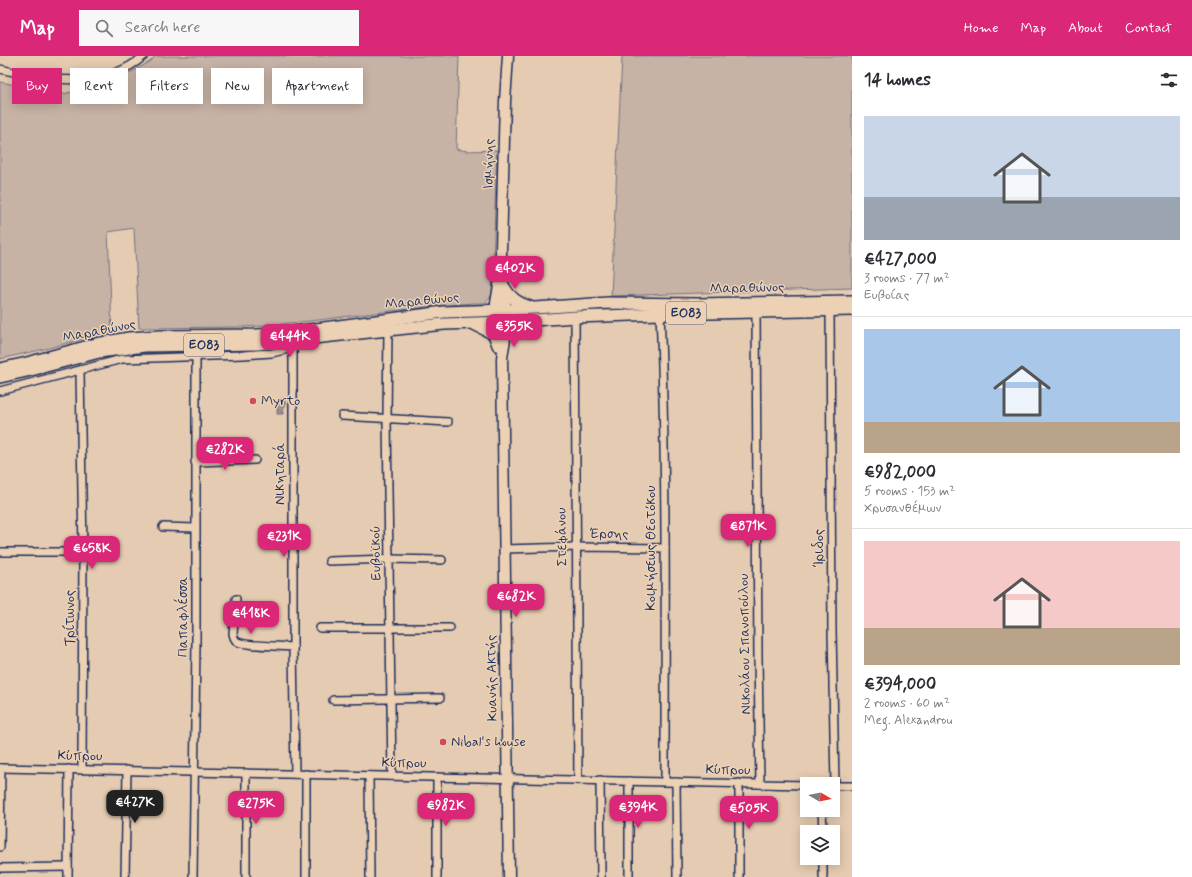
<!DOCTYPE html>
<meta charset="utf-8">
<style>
body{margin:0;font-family:Mynerve,sans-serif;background:#f7f7f7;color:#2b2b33;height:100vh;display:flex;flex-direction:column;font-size:15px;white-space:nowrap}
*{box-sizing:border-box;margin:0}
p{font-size:13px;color:#7c7c81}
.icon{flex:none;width:22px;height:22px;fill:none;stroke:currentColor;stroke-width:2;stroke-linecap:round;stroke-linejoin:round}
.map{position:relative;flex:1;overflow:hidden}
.panel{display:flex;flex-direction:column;background:#fff;width:340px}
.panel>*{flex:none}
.hud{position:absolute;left:12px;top:12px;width:380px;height:36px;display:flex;gap:8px}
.needle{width:26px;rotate:100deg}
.controls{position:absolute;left:800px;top:721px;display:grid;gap:8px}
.controls a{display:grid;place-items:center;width:40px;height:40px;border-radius:0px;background:#fff;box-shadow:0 2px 10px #0003;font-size:20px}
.price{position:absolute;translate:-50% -34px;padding:0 9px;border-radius:8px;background:#db2777;color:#fff;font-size:13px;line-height:26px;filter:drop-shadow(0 1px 2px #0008)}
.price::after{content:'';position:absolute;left:50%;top:24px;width:12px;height:9px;margin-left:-6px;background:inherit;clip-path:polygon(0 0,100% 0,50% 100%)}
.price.selected{background:#222;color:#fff}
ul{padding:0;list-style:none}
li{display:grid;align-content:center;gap:8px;height:212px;padding:0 12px}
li+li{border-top:1px solid #e1e1e2}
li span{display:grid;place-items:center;height:124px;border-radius:0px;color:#555}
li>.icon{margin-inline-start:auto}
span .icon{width:72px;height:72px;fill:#fffc;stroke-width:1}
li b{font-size:17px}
h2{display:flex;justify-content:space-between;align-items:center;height:48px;padding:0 12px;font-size:17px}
.chip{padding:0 14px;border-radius:0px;background:#fff;box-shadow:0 2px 10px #0003;font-size:14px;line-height:36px}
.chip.selected{background:#db2777;color:#fff}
header{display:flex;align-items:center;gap:24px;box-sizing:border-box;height:56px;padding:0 20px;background:#db2777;color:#fff}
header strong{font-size:19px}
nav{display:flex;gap:22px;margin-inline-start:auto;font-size:14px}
.search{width:280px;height:36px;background:#f7f7f7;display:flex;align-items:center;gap:10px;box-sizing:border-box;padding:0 14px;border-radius:0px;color:#7c7c81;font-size:15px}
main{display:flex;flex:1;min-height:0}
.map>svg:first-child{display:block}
</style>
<header>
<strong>Map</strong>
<div class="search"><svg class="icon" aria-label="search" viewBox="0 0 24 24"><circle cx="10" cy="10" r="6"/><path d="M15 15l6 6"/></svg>Search here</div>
<nav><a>Home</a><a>Map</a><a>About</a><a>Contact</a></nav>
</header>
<main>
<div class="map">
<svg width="852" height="821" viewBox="0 0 852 821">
<defs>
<pattern id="water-waves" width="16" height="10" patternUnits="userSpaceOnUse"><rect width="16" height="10" fill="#a09595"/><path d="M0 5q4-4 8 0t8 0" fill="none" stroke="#827a7d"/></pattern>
</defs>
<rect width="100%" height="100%" fill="#e5cbb1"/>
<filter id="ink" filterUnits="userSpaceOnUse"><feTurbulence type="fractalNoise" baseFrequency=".025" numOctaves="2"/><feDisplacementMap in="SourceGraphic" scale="8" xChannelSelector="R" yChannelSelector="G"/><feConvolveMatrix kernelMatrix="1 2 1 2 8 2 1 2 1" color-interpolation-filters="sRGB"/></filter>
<g filter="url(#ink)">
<!-- grass -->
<g fill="#c7b3a5" stroke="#717182">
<polygon points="155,0 459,0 456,93 467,95 497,94 492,238 490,242 484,247 473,247 436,250 365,258 310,265 262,270 239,271 139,272 134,172 108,176 112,275 49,292 0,303 0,26 64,38 121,22 151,5"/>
<polygon points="622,0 852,0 852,232 611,240"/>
</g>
<!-- water -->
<polygon fill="url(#water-waves)" stroke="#6b6c7f" points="285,342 285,351 283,351 283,358 277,358 277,346 279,346 280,343"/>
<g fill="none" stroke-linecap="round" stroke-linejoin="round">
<!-- street casing -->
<g stroke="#1b2f5e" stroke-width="10">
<g id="street">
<path d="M0 13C47 24 103 35 144 0"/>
<polyline points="830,254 832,574 835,730"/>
<polyline points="756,256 758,602 760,728"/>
<path d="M660 258C667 414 665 570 665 726"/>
<polyline points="575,261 578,724"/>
<polyline points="388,274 387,363 392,720"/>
<polyline points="293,285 293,591 295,718"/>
<polyline points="80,315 83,496 82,714"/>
<polyline points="0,335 122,303 243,299 272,297 288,293 292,285"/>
<polyline points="342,360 448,366"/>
<polyline points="195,406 255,404"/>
<polyline points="163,471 195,472"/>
<polyline points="504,493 575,491 665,492"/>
<polyline points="0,496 83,496"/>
<polyline points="329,505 389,503 442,504"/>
<path d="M236 543 233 578C234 582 235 585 238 586 245 590 282 590 293 591"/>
<polyline points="320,572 450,572"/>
<polyline points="333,644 440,642"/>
<polyline points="0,712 807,729"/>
<polyline points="246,717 246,821"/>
<polyline points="369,720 370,821"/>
<polyline points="437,721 437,821"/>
<polyline points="600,724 601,821"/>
<polyline points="629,725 629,821"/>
<polyline points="676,726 677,821"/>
<polyline points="833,730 852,730"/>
<polyline points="822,754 823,776"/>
<polyline points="0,791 1,712"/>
<polyline points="823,802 823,821"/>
<polyline points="0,812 68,811"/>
<polyline points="68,821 69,713"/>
<polyline points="125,821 127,714"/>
<polyline points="193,821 196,587 196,300"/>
<polyline points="306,821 306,718"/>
<polyline points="739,821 739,727"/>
</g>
</g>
<!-- secondary casing -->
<g stroke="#1b2f5e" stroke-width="13">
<g id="secondary">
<path d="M508 0 505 45 501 194C501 218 506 242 506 266 507 278 503 291 502 303L509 821"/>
<polyline points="498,286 496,247 500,224"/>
</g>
</g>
<!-- primary casing -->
<g stroke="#1b2f5e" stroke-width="14">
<g id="primary">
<path d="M504 231C510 242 518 247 530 251"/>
<polyline points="474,268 494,278 498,289"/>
<polyline points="0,313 27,307 96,288 129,282 161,280 258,279 294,276 444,256 506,254 608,247 698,248 852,245"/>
<polyline points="0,321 31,314 99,296 145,290 257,288 444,268 507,266 575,261 660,258 852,254"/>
</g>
</g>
<!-- street -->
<use href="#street" stroke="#edd1b4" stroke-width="7"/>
<!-- secondary -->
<use href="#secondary" stroke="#edd1b4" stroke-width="10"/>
<!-- primary -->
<use href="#primary" stroke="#edd1b4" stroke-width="11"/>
</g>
</g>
<!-- markers -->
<g fill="#d1495b" stroke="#edd1b4" stroke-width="1.5">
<circle cx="253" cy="345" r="4"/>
<circle cx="443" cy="686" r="4"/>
</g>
<g text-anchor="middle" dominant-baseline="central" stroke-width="3" stroke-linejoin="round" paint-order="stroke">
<!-- shield labels -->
<g fill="#edd1b4" stroke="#5a6078" stroke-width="1">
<rect x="666" y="246" width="40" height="22" rx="3"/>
<rect x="184" y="278" width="40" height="22" rx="3"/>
</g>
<g font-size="13" font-weight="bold" fill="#1b2f5e">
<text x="686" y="257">ΕΟ83</text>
<text x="204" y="289">ΕΟ83</text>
</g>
<!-- street labels -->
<g font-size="14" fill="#1b2f5e" stroke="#edd1b4">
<text transform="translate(489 108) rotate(-89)">Ισμήνης</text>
<text transform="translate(747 232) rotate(-1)">Μαραθώνος</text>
<text transform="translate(422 245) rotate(-6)">Μαραθώνος</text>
<text transform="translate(99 275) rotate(-11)">Μαραθώνος</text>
<text transform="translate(280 418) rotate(-90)">Νικηταρά</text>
<text transform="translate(609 478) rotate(1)">Έρσης</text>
<text transform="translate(562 481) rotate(-91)">Στεφάνου</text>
<text transform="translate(651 492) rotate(-90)">Κοιμήσεως Θεοτόκου</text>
<text transform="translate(819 492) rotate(-90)">Ίριδος</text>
<text transform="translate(376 497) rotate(-91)">Ευβοϊκού</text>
<text transform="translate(183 561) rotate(-90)">Παπαφλέσσα</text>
<text transform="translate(70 562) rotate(-90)">Τρίτωνος</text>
<text transform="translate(745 588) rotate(-91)">Νικολάου Σπανοπούλου</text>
<text transform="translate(492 622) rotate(-91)">Κυανής Ακτής</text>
<text transform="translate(80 700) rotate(1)">Κύπρου</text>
<text transform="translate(404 707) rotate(1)">Κύπρου</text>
<text transform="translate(728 714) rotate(1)">Κύπρου</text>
</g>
<!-- poi labels -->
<g font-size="14" fill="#1b2f5e" stroke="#edd1b4" text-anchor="start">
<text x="261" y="345">Myrto</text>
<text x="451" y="686">Nibal's house</text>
</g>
</g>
</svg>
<div class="controls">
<a><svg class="needle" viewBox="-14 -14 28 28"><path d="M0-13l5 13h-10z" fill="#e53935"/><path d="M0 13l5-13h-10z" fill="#7c7c81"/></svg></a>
<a><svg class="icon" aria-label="layers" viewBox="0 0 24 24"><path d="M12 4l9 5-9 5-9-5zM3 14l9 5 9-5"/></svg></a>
</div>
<b class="price" style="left:515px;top:234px">€402K</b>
<b class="price" style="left:514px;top:292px">€355K</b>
<b class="price" style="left:290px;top:302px">€444K</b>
<b class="price" style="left:225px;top:415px">€282K</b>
<b class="price" style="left:748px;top:492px">€871K</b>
<b class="price" style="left:284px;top:502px">€231K</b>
<b class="price" style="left:92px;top:514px">€658K</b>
<b class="price" style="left:516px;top:562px">€682K</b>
<b class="price" style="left:251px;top:579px">€418K</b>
<b class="price selected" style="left:135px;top:768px">€427K</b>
<b class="price" style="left:256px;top:769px">€275K</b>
<b class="price" style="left:446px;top:771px">€982K</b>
<b class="price" style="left:638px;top:773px">€394K</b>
<b class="price" style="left:749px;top:774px">€505K</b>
<div class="hud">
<a class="chip selected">Buy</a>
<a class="chip">Rent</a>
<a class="chip">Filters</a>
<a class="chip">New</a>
<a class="chip">Apartment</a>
</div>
</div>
<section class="panel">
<h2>14 homes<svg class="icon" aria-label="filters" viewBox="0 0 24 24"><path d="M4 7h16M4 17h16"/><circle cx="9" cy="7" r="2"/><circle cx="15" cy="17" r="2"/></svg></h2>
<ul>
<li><span style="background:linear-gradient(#c9d6e8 65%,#9aa5b1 0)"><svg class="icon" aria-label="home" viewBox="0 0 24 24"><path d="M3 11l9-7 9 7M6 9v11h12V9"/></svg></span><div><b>€427,000</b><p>3 rooms · 77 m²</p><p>Ευβοίας</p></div></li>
<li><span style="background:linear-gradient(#a9c7e8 75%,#b9a48a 0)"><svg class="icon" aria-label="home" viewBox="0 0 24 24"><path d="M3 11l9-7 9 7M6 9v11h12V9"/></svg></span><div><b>€982,000</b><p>5 rooms · 153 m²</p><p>Χρυσανθέμων</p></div></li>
<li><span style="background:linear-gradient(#f6c9c9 70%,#b9a48a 0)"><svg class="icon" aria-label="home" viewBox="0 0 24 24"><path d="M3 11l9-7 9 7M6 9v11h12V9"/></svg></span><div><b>€394,000</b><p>2 rooms · 60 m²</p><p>Meg. Alexandrou</p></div></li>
</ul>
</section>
</main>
